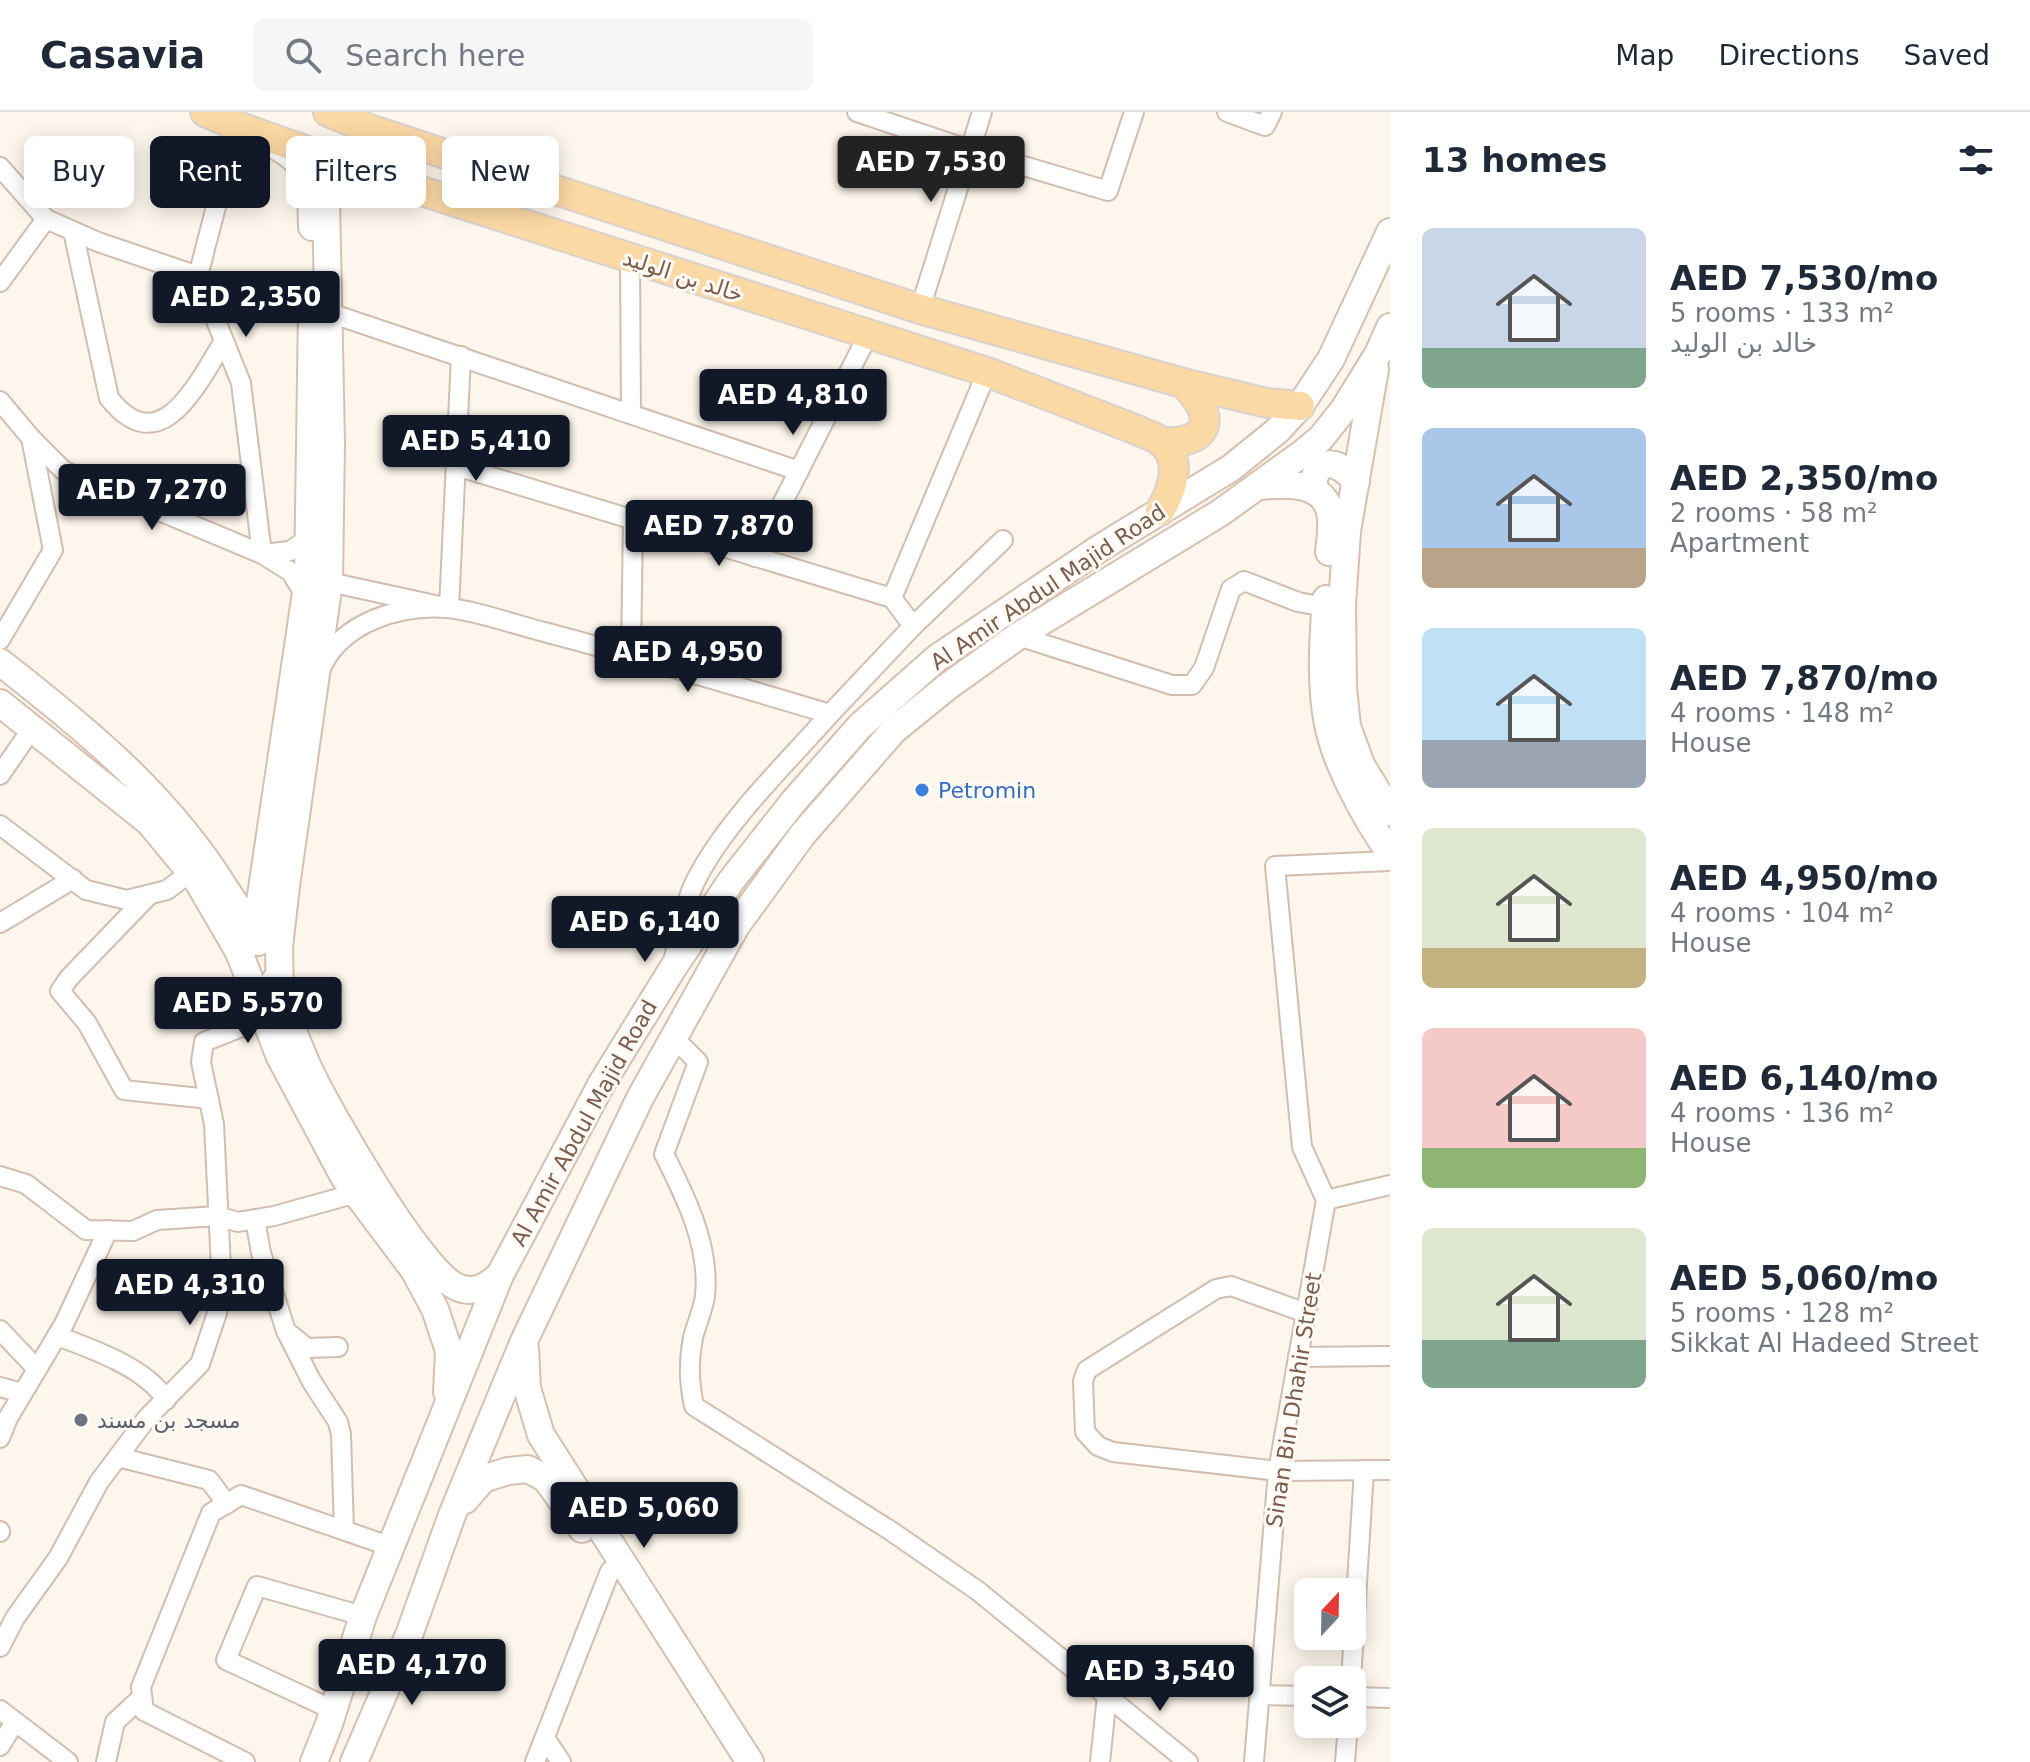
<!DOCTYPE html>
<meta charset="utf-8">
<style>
body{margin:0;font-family:"DejaVu Sans",Vazirmatn,sans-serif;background:#f6f6f7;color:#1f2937;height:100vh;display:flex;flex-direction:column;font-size:30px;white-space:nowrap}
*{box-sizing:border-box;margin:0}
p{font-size:26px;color:#747a83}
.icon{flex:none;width:44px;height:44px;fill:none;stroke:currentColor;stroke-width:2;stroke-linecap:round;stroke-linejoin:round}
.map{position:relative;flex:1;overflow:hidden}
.panel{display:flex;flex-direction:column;background:#fff;width:640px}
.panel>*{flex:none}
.top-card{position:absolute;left:24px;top:24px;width:760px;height:72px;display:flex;gap:16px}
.needle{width:52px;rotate:22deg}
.buttons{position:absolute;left:1294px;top:1466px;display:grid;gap:16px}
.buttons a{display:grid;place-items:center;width:72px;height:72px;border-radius:12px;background:#fff;box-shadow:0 4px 20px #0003;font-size:40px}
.price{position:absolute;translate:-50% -68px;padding:0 18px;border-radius:8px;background:#111827;color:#fff;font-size:26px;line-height:52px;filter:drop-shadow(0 2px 4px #0008)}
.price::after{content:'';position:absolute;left:50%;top:48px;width:24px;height:18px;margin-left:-12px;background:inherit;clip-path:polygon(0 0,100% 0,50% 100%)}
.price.active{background:#222;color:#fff}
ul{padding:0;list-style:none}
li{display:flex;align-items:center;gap:24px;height:200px;padding:0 32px}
li span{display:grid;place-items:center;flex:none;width:224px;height:160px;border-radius:12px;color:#555}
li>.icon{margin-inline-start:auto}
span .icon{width:96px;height:96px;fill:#fffc;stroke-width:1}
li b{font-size:34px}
h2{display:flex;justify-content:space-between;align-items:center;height:96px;padding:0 32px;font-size:34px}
.chip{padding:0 28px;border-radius:12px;background:#fff;box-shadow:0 4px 20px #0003;font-size:28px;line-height:72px}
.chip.active{background:#111827;color:#fff}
header{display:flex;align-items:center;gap:48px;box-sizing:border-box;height:112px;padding:0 40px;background:#fff;border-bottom:2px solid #e0e1e3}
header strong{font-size:38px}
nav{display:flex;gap:44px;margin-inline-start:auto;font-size:28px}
.search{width:560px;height:72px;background:#f6f6f7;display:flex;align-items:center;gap:20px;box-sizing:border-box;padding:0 28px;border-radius:12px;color:#747a83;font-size:30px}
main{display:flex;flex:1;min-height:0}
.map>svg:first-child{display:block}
</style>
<header>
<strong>Casavia</strong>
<div class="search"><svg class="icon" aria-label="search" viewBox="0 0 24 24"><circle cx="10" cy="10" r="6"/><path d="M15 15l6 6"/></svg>Search here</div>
<nav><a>Map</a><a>Directions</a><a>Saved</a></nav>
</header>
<main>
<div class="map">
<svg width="1390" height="1650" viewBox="0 0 1390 1650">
<rect width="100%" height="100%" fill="#fdf6ec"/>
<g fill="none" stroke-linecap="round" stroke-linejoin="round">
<!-- street casing -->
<g stroke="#d1beb0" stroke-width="22">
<g id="street">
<polyline points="857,0 970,38 1108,79 1134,0"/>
<polyline points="1227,0 1265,14 1272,0"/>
<polyline points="237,14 198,164 241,271 262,442 290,439 309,426"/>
<polyline points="0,55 46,107 98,130 198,164"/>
<path d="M73 119 109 286C161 352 198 270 224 229"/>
<polyline points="630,147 631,302"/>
<polyline points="0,170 46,107"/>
<polyline points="920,197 982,0"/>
<polyline points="330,201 799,359"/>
<polyline points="0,289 31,326 53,438 0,528"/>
<polyline points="31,326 64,359 262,442 291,460 306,485"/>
<polyline points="456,354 892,486 913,514 830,602"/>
<polyline points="755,445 868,223"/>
<polyline points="329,470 449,496 461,244"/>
<polyline points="892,486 987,260"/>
<polyline points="913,514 1003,428"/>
<polyline points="1018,524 1172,573 1192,573 1204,556 1231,477 1244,469 1298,490 1325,495"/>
<polyline points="631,543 633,408"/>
<path d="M322 554C343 510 401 492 447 496 475 498 519 514 548 521 643 546 736 574 830 602 786 652 724 711 695 770 684 793 680 821 674 846"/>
<polyline points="0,663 33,615"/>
<polyline points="0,713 86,778 127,788 167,778 191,760"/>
<polyline points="149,783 69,866 60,879 87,911 124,978 209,987"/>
<polyline points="0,811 73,767"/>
<path d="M672 924 698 950 664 1042C686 1086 710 1133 705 1184 703 1198 696 1213 693 1226 688 1250 689 1271 694 1294L891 1419 978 1479 1188 1650"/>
<polyline points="0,1064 26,1072 86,1118 133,1119 157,1108 217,1104 238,1110 274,1104 357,1081"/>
<polyline points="1326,1088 1302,1035 1275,754 1390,749"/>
<polyline points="255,1107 261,1141 286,1219 307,1236 338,1235"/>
<polyline points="1306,1201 1231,1174 1216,1177 1087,1258 1083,1269 1085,1320 1098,1334 1113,1340 1278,1359 1390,1358"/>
<polyline points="0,1218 37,1257"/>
<polyline points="286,1219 312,1270 338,1310 341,1322 344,1418"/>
<path d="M57 1224C90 1236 147 1256 166 1288"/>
<polyline points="1298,1245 1390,1244"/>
<polyline points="0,1275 22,1281"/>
<polyline points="0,1326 8,1306 64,1212 108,1118"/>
<polyline points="118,1345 209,1368 227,1392"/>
<polyline points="0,1419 0,1420"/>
<polyline points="0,1535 15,1506 58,1446 99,1370 147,1306 200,1252 217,1201 221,1156 214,1012 201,950 204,930 264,906"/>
<polyline points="1351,1568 1364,1358"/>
<polyline points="1260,1583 1308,1584"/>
<polyline points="1352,1585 1390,1586"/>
<polyline points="329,1596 226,1548 257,1474 363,1504"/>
<polyline points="0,1598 68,1650"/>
<polyline points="545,1626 561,1650"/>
<polyline points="0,1634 15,1610"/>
<polyline points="106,1650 115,1610 142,1585"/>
<polyline points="245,1650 144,1599 141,1575 211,1401 241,1383 392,1435"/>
<polyline points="535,1650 610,1459"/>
<polyline points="1100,1650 1107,1584"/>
<polyline points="1254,1650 1278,1359 1326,1088 1390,1073"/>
<polyline points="1345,1650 1348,1612"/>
</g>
</g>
<!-- secondary casing -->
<g stroke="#d6c0b0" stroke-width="30">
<g id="secondary">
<path d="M272 32C313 52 311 74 312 115"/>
<polyline points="1375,257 1347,419 1342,493 1343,576 1347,614 1361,653 1390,700"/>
<path d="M1260 374C1288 371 1329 369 1331 408 1332 418 1330 430 1329 440"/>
<path d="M1314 379C1311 344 1339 346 1356 370"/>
<path d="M1326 487C1323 528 1320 572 1328 612 1336 653 1366 707 1390 741"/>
<path d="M0 550C87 618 167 683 226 778 237 795 250 812 258 830"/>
<polyline points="0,591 149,710 197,768 239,840 280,945 344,1065 414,1158 435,1197 449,1239 447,1280"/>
<polyline points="239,840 255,824 308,467 312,198"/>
<path d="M274 870C286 898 295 927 308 955 327 997 420 1159 457 1175 475 1183 488 1174 500 1163"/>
<path d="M280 884 279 835 286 774 329 470 331 330 326 88C339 62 353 65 379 70"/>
<polyline points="525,1237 527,1276 541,1323 750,1650"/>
<polyline points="465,1388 483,1367 508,1359 528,1357 546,1367 582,1417"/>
<polyline points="314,1650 329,1612 363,1504 500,1163 602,971 673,856 731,769 794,689 860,614 937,546 1100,436 1231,356 1278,318 1300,294 1331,247 1390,120"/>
<polyline points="354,1650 409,1523 452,1403 524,1229 640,986 736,814 803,722 894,618 947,575 1018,524 1220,401 1303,341 1321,326 1344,297 1378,242 1390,215"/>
</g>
</g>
<!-- primary casing -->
<g stroke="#dad1cd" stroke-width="32">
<g id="primary">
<path d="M205 0 237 14 409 75 987 260 1137 318C1144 322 1154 324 1160 329 1184 348 1172 379 1160 399"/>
<polyline points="328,0 372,18 920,197 1183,271 1267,291 1300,294"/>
<path d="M1161 330C1212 333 1217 303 1183 271"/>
</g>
</g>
<!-- street -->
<use href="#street" stroke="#fff" stroke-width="18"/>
<!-- secondary -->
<use href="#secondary" stroke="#fff" stroke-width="26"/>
<!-- primary -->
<use href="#primary" stroke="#fbd9a5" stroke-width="28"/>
</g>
<!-- markers -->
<circle fill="#3f7fe0" stroke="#fffaf3" stroke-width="3" cx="922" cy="678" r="8"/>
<circle fill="#6b7280" stroke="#fffaf3" stroke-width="3" cx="81" cy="1308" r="8"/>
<g text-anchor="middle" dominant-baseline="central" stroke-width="6" stroke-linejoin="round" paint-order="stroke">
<!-- street labels -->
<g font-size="22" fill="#7a5c4d" stroke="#fffaf3">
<text transform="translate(683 164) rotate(18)">خالد بن الوليد</text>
<text transform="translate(1048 475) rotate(-34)">Al Amir Abdul Majid Road</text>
<text transform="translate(584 1011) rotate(-61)">Al Amir Abdul Majid Road</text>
<text transform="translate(1294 1288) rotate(-81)">Sinan Bin Dhahir Street</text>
</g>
<!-- shop labels -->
<g font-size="22" fill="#366cbe" stroke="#fffaf3" text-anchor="start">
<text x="938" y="678">Petromin</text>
</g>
<!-- worship labels -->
<g font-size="22" fill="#5b616d" stroke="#fffaf3" text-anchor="start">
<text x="97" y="1308">مسجد بن مسند</text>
</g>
</g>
</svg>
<div class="buttons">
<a><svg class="needle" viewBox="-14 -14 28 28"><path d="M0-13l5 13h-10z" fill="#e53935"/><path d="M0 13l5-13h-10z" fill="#747a83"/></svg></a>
<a><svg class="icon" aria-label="layers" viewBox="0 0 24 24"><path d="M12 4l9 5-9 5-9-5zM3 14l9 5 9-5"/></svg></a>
</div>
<b class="price active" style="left:931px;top:92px">AED 7,530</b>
<b class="price" style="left:246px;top:227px">AED 2,350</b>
<b class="price" style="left:793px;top:325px">AED 4,810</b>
<b class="price" style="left:476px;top:371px">AED 5,410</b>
<b class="price" style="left:152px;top:420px">AED 7,270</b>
<b class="price" style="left:719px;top:456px">AED 7,870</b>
<b class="price" style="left:688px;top:582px">AED 4,950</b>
<b class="price" style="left:645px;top:852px">AED 6,140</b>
<b class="price" style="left:248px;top:933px">AED 5,570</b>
<b class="price" style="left:190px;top:1215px">AED 4,310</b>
<b class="price" style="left:644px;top:1438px">AED 5,060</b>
<b class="price" style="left:412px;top:1595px">AED 4,170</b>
<b class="price" style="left:1160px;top:1601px">AED 3,540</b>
<div class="top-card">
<a class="chip">Buy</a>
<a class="chip active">Rent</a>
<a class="chip">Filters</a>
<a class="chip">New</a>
</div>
</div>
<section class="panel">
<h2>13 homes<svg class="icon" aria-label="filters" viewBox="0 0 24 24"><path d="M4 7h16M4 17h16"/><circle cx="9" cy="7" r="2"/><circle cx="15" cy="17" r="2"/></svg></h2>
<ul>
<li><span style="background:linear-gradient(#c9d6e8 75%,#7fa58c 0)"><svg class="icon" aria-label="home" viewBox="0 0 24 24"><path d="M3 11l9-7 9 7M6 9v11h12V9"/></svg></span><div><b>AED 7,530/mo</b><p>5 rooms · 133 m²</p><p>خالد بن الوليد</p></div></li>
<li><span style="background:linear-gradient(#a9c7e8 75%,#b9a48a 0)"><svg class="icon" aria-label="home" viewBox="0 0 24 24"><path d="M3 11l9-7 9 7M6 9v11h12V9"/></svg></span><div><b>AED 2,350/mo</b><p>2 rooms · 58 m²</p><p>Apartment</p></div></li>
<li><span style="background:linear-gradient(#bfe0f5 70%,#9aa5b1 0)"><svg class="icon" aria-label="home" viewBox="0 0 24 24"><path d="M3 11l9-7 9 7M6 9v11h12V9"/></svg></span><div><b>AED 7,870/mo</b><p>4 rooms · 148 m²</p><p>House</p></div></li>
<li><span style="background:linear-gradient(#dfe7d0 75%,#c2b280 0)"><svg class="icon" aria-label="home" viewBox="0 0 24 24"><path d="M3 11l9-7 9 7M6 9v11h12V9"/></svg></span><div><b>AED 4,950/mo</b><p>4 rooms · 104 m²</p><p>House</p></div></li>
<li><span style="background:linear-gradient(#f6c9c9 75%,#8fb573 0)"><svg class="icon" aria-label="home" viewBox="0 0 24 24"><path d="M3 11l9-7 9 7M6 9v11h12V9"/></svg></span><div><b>AED 6,140/mo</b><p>4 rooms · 136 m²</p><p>House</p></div></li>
<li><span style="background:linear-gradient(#dfe7d0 70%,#7fa58c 0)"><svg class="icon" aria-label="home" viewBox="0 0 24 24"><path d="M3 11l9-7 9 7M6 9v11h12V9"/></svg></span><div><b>AED 5,060/mo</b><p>5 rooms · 128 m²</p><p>Sikkat Al Hadeed Street</p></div></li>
</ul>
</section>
</main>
